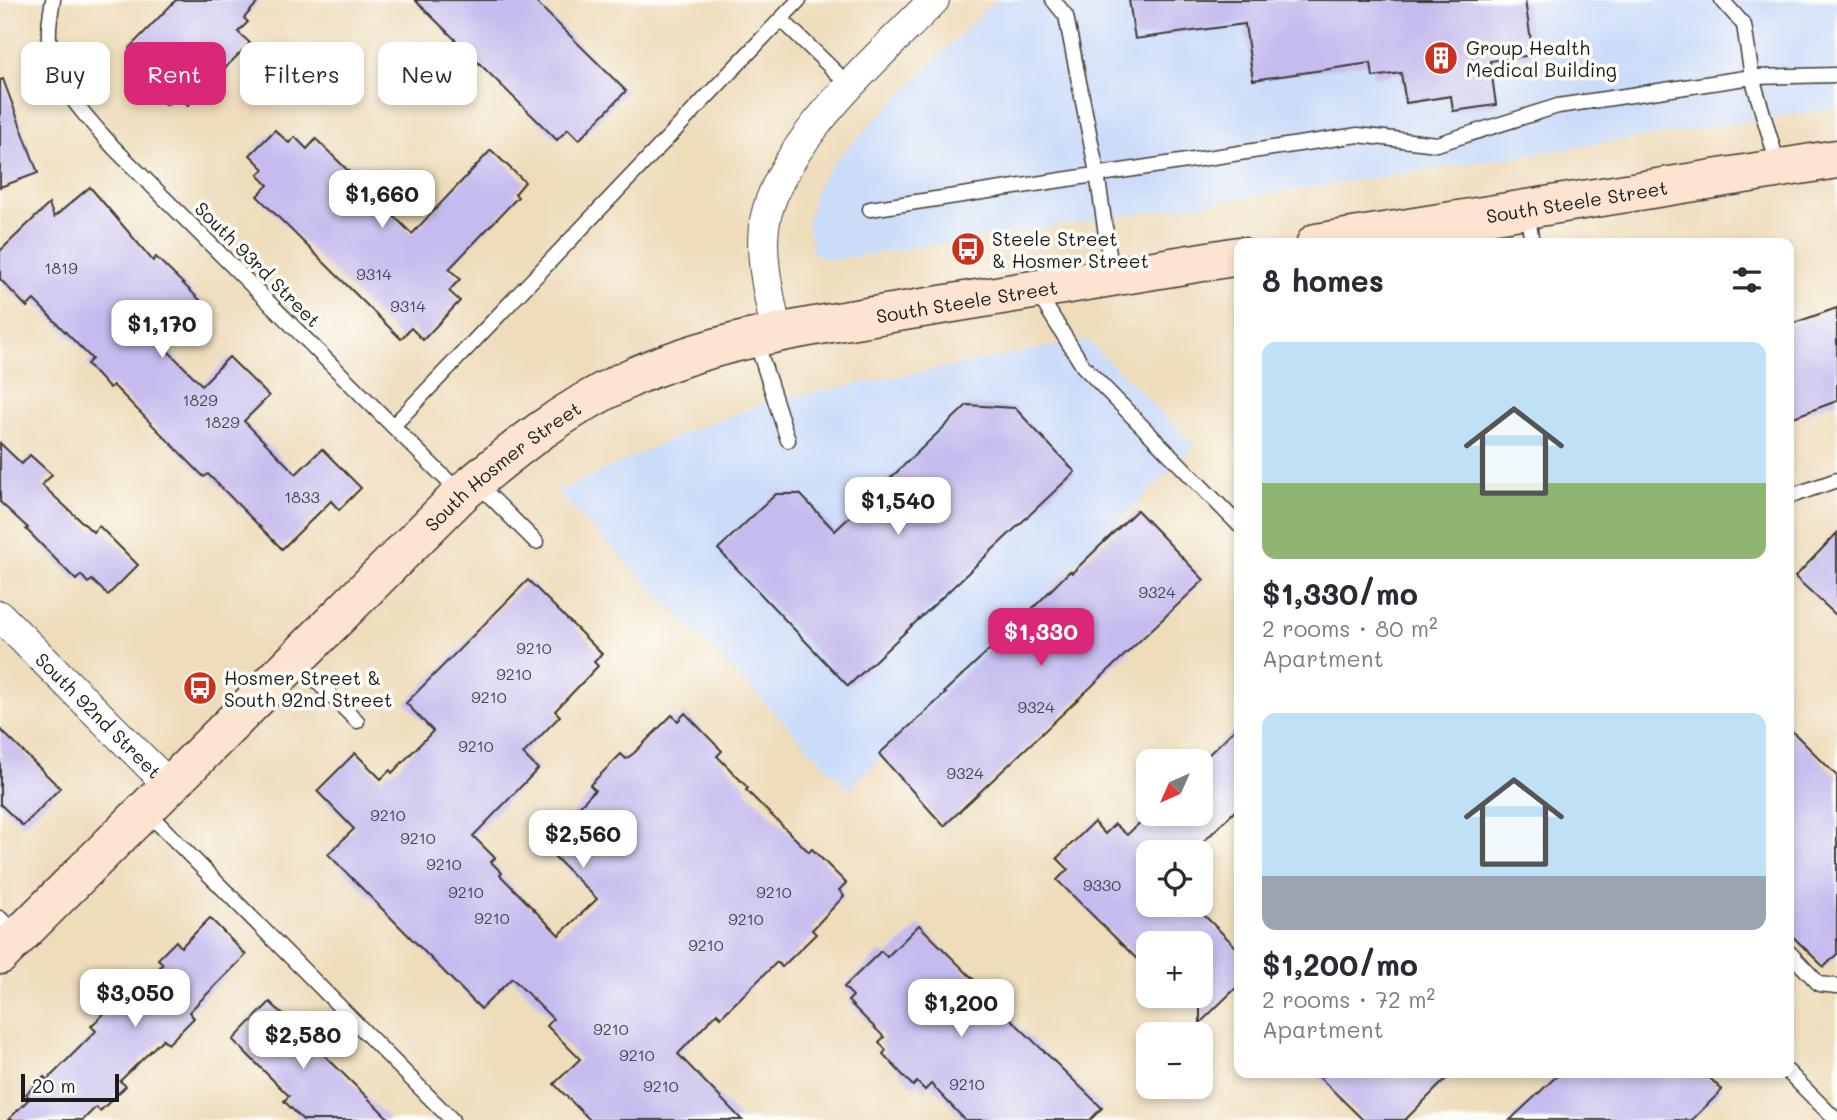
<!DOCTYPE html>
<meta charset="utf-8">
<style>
body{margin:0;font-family:Mali,sans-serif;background:#f2f2f3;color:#2b2b33;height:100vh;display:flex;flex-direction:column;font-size:26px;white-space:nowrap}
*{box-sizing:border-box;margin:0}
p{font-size:23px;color:#7c7c81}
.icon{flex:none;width:38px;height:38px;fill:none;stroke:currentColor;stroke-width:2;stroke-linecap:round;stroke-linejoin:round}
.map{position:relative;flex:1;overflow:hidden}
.drawer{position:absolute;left:1234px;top:238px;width:560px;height:840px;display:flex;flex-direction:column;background:#fff;border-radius:14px;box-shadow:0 4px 10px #0003}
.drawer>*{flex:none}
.banner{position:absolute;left:21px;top:42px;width:665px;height:63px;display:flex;gap:14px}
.needle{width:46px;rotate:225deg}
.buttons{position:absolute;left:1136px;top:749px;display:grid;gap:14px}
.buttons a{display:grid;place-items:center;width:77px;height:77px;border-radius:14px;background:#fff;box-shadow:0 4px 10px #0003;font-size:35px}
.scale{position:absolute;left:21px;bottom:18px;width:98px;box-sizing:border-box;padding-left:7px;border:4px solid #1c1c1c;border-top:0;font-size:19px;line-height:24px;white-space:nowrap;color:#1c1c1c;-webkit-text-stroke:5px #fdfcf7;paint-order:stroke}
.price{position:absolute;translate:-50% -60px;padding:0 16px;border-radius:14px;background:#fff;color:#222;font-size:23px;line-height:46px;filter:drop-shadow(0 2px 4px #0008)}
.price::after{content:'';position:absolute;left:50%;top:42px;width:21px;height:16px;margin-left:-10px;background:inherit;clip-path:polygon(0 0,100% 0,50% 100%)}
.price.active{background:#db2777;color:#fff}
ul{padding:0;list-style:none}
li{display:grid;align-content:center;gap:14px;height:371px;padding:0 28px}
li span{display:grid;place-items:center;height:217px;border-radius:14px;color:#555}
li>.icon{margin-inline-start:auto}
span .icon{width:126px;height:126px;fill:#fffc;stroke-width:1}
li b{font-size:30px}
h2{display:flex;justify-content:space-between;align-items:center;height:84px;padding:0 28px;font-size:30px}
.tag{padding:0 24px;border-radius:14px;background:#fff;box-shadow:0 4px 10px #0003;font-size:24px;line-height:63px}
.tag.active{background:#db2777;color:#fff}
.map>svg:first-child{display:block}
</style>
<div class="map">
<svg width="1837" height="1120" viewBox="0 0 1837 1120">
<rect width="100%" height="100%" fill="#fdfcf7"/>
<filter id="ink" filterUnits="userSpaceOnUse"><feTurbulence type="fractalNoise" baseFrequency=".0143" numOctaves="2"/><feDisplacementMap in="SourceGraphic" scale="14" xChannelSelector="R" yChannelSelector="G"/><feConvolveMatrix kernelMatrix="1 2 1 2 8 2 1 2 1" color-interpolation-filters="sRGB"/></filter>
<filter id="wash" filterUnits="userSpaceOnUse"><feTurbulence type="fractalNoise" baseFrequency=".00686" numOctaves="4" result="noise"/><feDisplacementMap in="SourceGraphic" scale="28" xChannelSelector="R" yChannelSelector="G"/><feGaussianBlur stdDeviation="1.57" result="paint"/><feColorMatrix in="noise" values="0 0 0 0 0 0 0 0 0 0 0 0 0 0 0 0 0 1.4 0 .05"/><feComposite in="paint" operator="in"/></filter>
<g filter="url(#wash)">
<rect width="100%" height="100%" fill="#eedcba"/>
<!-- built -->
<g fill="#cbdcf9">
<polygon points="995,0 1837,0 1837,108 833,260 826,259 813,251 807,224 816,189 829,167"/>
<polygon points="1087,340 1195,446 849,789 557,492 686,432 770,401"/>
</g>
<g id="blocks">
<!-- building -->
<g fill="#c6bbee">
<polygon points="176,0 260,0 244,18 248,22 238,32 250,43 188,105 176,94 166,105 129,69 139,58 129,48"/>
<polygon points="415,0 534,0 626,91 579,140 568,129 557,140"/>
<polygon points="1129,0 1525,0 1533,55 1490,61 1496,105 1453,111 1451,96 1406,103 1401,73 1373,77 1371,63 1253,80 1245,24 1135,39"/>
<polygon points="3,79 38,173 0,187 0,80"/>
<polygon points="275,130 289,143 295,137 307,149 316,139 412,234 491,150 525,182 515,194 518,197 449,269 460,279 449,291 460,301 423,340 411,328 401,339 257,196 268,185 258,175 264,169 250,155"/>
<polygon points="90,187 153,261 156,257 207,307 166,349 202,385 229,357 269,396 244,421 296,474 322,449 361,488 339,510 331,501 282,549 208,474 204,477 113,385 109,388 87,364 92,359 34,300 27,307 0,279 0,251 49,204 54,217"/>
<polygon points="1837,308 1837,401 1788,419 1788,325"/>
<polygon points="967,405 1015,408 1075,472 848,686 718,549 776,494 800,494 835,531"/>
<polygon points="0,443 22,464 30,455 52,475 42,485 93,532 99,526 138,565 108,595 92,580 88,583 81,575 76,580 26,529 28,528 0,502"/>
<polygon points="1137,510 1204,580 944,826 879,754 946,693 944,692 1017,624 1070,571 1072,573"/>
<polygon points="1837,533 1837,616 1795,577"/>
<polygon points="528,580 602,654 594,662 598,666 555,711 560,716 523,754 538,769 473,836 495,858 491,862 502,873 500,875 559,935 597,899 545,847 554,839 551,835 595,790 590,785 621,754 626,759 634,753 672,715 678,721 685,713 722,751 717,756 748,788 746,790 809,852 812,849 846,883 839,890 844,896 812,930 816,934 782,967 777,962 721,1017 717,1013 678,1054 742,1120 590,1120 554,1084 580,1059 547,1026 553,1019 512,978 481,1009 328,854 354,829 317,791 355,753 381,779 390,770 392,773 433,731 406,703"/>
<polygon points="1239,725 1239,807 1193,852 1148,852 1148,905 1194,905 1239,950 1239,985 1200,1023 1200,943 1148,943 1148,970 1057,880 1068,869 1057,858 1094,822 1105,834 1115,824 1127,835 1149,814 1200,814 1200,763"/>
<polygon points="1788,727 1837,776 1837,954 1824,967 1788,932"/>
<polygon points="0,729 60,788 23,826 0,804"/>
<polygon points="210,918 246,955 189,1012 194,1018 168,1044 163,1039 120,1081 126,1086 100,1111 96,1107 83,1120 8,1120 30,1098 26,1094 44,1077 47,1080 96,1031 91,1026 109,1009 113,1013 163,964 158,959 176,941 181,947"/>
<polygon points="919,925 976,982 975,984 1102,1108 1090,1120 965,1120 931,1084 925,1090 917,1082 913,1086 883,1054 886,1050 879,1042 884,1037 848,1001 853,996 844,987 881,951 887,957"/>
<polygon points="270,1002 299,1030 390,1120 303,1120 284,1101 289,1096 233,1040"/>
<polygon points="1315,1073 1452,1073 1405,1120 1363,1120"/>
<polygon points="1560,1073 1705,1073 1722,1090 1692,1120 1510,1120"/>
</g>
</g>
</g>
<g filter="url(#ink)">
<use href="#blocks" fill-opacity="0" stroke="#3c3934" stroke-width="2"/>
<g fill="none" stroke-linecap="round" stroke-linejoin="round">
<!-- service casing -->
<g stroke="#3c3934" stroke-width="17">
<g id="service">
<path d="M53 0C50 15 48 28 49 43 52 84 89 119 114 148L459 492"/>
<polyline points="1053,0 1066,16 1097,173 1112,275"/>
<polyline points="1722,0 1744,25 1752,77 1779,168"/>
<polyline points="781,19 850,86"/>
<polyline points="870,209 1358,135 1437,144 1558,106 1752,77 1837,75"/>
<polyline points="1527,210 1532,243"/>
<polyline points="1037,292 1083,366 1239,525"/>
<polyline points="755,338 788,440"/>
<polyline points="393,426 799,0"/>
<polyline points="478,484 536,542"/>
<polyline points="1788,497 1837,480"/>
<polyline points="296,661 357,721"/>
<polyline points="145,810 452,1120"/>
<polyline points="0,918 17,936"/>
<polyline points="1788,951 1819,984 1837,986"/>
<polyline points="1788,1072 1836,1120"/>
</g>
</g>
<!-- minor casing -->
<g stroke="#3c3934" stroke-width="32">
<g id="minor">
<path d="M776 332C770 298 760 261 764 227 775 146 879 57 934 0"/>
<path id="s1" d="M0 616 169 785"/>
</g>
</g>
<!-- secondary casing -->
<g stroke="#3c3934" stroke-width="41">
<g id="secondary">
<path id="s2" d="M1316 243 1837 159"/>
<path id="s3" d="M0 955 461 494C514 449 563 410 626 380 712 340 807 327 898 312 1012 293 1126 275 1239 256"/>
</g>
</g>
<!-- service -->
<use href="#service" stroke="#fff" stroke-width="14"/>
<!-- minor -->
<use href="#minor" stroke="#fff" stroke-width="30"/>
<!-- secondary -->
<use href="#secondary" stroke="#fde4d1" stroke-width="38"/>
</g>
</g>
<!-- icons -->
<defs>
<g id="building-disc" transform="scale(1.75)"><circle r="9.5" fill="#c8321e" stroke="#fdfcf7"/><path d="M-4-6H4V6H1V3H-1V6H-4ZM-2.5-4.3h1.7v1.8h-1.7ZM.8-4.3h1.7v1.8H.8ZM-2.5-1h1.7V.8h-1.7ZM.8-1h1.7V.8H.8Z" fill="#fff"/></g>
<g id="bus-disc" transform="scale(1.75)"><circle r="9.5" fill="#c8321e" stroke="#fdfcf7"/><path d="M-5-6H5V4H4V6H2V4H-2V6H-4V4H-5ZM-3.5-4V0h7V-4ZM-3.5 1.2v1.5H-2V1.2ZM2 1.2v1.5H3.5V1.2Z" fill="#fff"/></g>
</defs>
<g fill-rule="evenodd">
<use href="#building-disc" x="1441" y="58"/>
<use href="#bus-disc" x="968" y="249"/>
<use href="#bus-disc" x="200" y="688"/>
</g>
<g text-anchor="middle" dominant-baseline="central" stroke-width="7" stroke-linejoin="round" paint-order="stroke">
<!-- number labels -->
<g font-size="16" fill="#464450">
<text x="61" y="267">1819</text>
<text x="374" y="273">9314</text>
<text x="408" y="305">9314</text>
<text x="200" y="399">1829</text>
<text x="222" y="421">1829</text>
<text x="302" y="496">1833</text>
<text x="1157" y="591">9324</text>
<text x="534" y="647">9210</text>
<text x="514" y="673">9210</text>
<text x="489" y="696">9210</text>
<text x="1036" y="706">9324</text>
<text x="476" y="745">9210</text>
<text x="965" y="772">9324</text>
<text x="388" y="814">9210</text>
<text x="418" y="837">9210</text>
<text x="444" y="863">9210</text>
<text x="1102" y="884">9330</text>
<text x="466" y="891">9210</text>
<text x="774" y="891">9210</text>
<text x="492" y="917">9210</text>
<text x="746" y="918">9210</text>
<text x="706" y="944">9210</text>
<text x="611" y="1028">9210</text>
<text x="637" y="1054">9210</text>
<text x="967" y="1083">9210</text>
<text x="661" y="1085">9210</text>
</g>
<!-- poi labels -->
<g font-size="19" fill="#1c1c1c" stroke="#fdfcf7" text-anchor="start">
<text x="1466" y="47">Group Health<tspan x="1466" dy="22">Medical Building</tspan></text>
<text x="992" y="238">Steele Street<tspan x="992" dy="22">&amp; Hosmer Street</tspan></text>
<text x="224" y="677">Hosmer Street &amp;<tspan x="224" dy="22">South 92nd Street</tspan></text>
</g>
<!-- street labels -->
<g font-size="19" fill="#1c1c1c" stroke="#fdfcf7">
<text stroke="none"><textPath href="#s2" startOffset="264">South Steele Street</textPath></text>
<text transform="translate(258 264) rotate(45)">South 93rd Street</text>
<text stroke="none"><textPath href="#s3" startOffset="1204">South Steele Street</textPath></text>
<text stroke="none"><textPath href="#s3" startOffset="702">South Hosmer Street</textPath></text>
<text stroke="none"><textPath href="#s1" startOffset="140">South 92nd Street</textPath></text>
</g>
</g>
</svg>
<div class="buttons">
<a><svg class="needle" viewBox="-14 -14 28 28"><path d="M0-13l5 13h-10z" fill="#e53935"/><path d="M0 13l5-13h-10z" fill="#7c7c81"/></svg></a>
<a><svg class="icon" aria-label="locate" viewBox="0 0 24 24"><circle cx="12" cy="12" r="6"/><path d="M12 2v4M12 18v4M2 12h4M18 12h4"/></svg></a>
<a>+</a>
<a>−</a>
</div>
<div class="scale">20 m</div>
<b class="price" style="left:382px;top:230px">$1,660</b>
<b class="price" style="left:162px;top:360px">$1,170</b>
<b class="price" style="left:898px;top:537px">$1,540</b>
<b class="price active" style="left:1041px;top:668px">$1,330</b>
<b class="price" style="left:583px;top:870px">$2,560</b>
<b class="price" style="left:135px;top:1029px">$3,050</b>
<b class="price" style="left:961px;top:1039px">$1,200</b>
<b class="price" style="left:303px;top:1071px">$2,580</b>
<div class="banner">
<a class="tag">Buy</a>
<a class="tag active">Rent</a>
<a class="tag">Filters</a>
<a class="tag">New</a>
</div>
<section class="drawer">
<h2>8 homes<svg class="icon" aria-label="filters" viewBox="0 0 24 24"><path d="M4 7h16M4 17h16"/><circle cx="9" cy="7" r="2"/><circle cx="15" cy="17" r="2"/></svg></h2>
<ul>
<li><span style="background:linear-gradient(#bfe0f5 65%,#8fb573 0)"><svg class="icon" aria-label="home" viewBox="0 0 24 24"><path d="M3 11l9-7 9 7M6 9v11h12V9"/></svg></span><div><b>$1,330/mo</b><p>2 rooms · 80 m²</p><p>Apartment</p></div></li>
<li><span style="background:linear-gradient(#bfe0f5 75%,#9aa5b1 0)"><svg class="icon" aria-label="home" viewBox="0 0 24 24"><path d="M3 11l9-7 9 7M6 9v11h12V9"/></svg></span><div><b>$1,200/mo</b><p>2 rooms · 72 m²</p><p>Apartment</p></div></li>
</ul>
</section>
</div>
